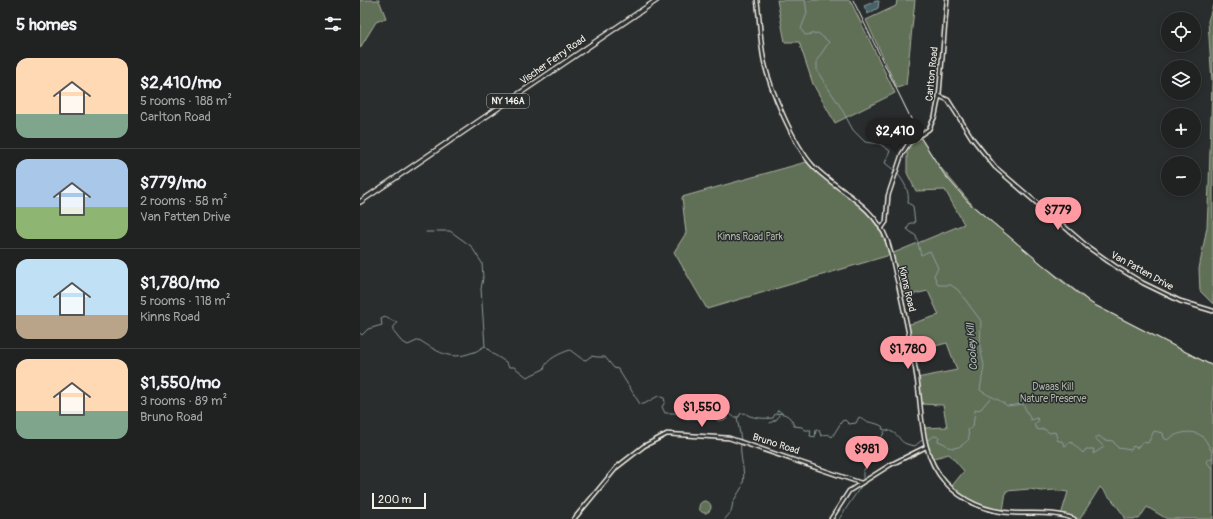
<!DOCTYPE html>
<meta charset="utf-8">
<style>
body{margin:0;font-family:Pangolin,sans-serif;background:#2d2f2f;color:#f1f3f6;height:100vh;display:flex;flex-direction:column;font-size:15px;white-space:nowrap}
*{box-sizing:border-box;margin:0}
p{font-size:13px;color:#a2a4a5}
.icon{flex:none;width:22px;height:22px;fill:none;stroke:currentColor;stroke-width:2;stroke-linecap:round;stroke-linejoin:round}
.map{position:relative;flex:1;overflow:hidden}
.drawer{display:flex;flex-direction:column;background:#202222;width:360px}
.drawer>*{flex:none}
.controls{position:absolute;left:801px;top:12px;display:grid;gap:8px}
.controls a{display:grid;place-items:center;width:40px;height:40px;border-radius:50%;background:#202222;box-shadow:0 2px 6px #0003,0 0 0 1px #3d3f40;font-size:20px}
.scale{position:absolute;left:12px;bottom:10px;width:54px;box-sizing:border-box;padding-left:4px;border:2px solid #f4f1e8;border-top:0;font-size:11px;line-height:14px;white-space:nowrap;color:#f4f1e8;-webkit-text-stroke:3px #2a2d2e;paint-order:stroke}
.price{position:absolute;translate:-50% -34px;padding:0 9px;border-radius:14px;background:#ff9aa2;color:#111;font-size:13px;line-height:26px;filter:drop-shadow(0 1px 2px #0008)}
.price::after{content:'';position:absolute;left:50%;top:24px;width:12px;height:9px;margin-left:-6px;background:inherit;clip-path:polygon(0 0,100% 0,50% 100%)}
.price.active{background:#222;color:#fff}
ul{padding:0;list-style:none}
li{display:flex;align-items:center;gap:12px;height:100px;padding:0 16px}
li+li{border-top:1px solid #3d3f40}
li span{display:grid;place-items:center;flex:none;width:112px;height:80px;border-radius:12px;color:#555}
li>.icon{margin-inline-start:auto}
span .icon{width:48px;height:48px;fill:#fffc;stroke-width:1}
li b{font-size:17px}
h2{display:flex;justify-content:space-between;align-items:center;height:48px;padding:0 16px;font-size:17px}
main{display:flex;flex:1;min-height:0}
.map>svg:first-child{display:block}
</style>
<main>
<section class="drawer">
<h2>5 homes<svg class="icon" aria-label="filters" viewBox="0 0 24 24"><path d="M4 7h16M4 17h16"/><circle cx="9" cy="7" r="2"/><circle cx="15" cy="17" r="2"/></svg></h2>
<ul>
<li><span style="background:linear-gradient(#ffd9b3 70%,#7fa58c 0)"><svg class="icon" aria-label="home" viewBox="0 0 24 24"><path d="M3 11l9-7 9 7M6 9v11h12V9"/></svg></span><div><b>$2,410/mo</b><p>5 rooms · 188 m²</p><p>Carlton Road</p></div></li>
<li><span style="background:linear-gradient(#a9c7e8 60%,#8fb573 0)"><svg class="icon" aria-label="home" viewBox="0 0 24 24"><path d="M3 11l9-7 9 7M6 9v11h12V9"/></svg></span><div><b>$779/mo</b><p>2 rooms · 58 m²</p><p>Van Patten Drive</p></div></li>
<li><span style="background:linear-gradient(#bfe0f5 70%,#b9a48a 0)"><svg class="icon" aria-label="home" viewBox="0 0 24 24"><path d="M3 11l9-7 9 7M6 9v11h12V9"/></svg></span><div><b>$1,780/mo</b><p>5 rooms · 118 m²</p><p>Kinns Road</p></div></li>
<li><span style="background:linear-gradient(#ffd9b3 65%,#7fa58c 0)"><svg class="icon" aria-label="home" viewBox="0 0 24 24"><path d="M3 11l9-7 9 7M6 9v11h12V9"/></svg></span><div><b>$1,550/mo</b><p>3 rooms · 89 m²</p><p>Bruno Road</p></div></li>
</ul>
</section>
<div class="map">
<svg width="853" height="519" viewBox="0 0 853 519">
<rect width="100%" height="100%" fill="#2a2d2e"/>
<filter id="ink" filterUnits="userSpaceOnUse"><feTurbulence type="fractalNoise" baseFrequency=".025" numOctaves="2"/><feDisplacementMap in="SourceGraphic" scale="8" xChannelSelector="R" yChannelSelector="G"/><feConvolveMatrix kernelMatrix="1 2 1 2 8 2 1 2 1" color-interpolation-filters="sRGB"/></filter>
<g filter="url(#ink)">
<!-- green -->
<g fill="#606f57" stroke="#aab0a0">
<polygon points="0,0 19,0 26,18 16,22 0,48"/>
<polygon points="417,0 490,0 535,93 475,123 453,84 439,42 425,42"/>
<polygon points="537,0 555,0 546,85 537,88 506,20 536,6"/>
<polygon points="853,5 853,304 840,291 839,269 847,227 849,185 852,82 848,21"/>
<path d="M559 136 576 162 614 207 678 261 734 305 853 366V519H807L787 507 779 519H764L765 517 753 501 740 487 720 519 701 515 708 492 695 490 681 491 670 489 646 491 643 512C623 507 607 501 591 487L604 471 589 454 571 459 562 428 587 427 583 405 560 404 557 378 597 370 587 343 552 352 547 325 579 315 568 291 541 297 531 254 604 224 585 190 556 191 547 173V145Z"/>
<path d="M446 162C480 199 514 199 530 255L347 309 314 252 326 233 322 197Z"/>
<circle cx="345" cy="507" r="6"/>
</g>
<!-- water -->
<polygon fill="#466469" stroke="#8c9c9c" points="516,1 519,1 518,8 508,14 504,6"/>
<g fill="none" stroke-linecap="round" stroke-linejoin="round">
<!-- stream -->
<g stroke="#8c9c9c" stroke-width="1">
<polyline points="445,0 447,13 441,29 445,35 458,33 469,42 457,60 457,71 480,106 493,130 505,142 520,144 530,151 525,163 535,171"/>
<path d="M537 173C544 182 550 191 548 203L553 206 555 223H550L547 229 556 236 561 255 570 251 578 268 574 275 578 285H591L598 290 621 321 620 347 624 366 620 390C629 397 639 398 647 406L663 404 671 420 677 418 679 420 674 425 678 430 684 429 690 433 695 432 698 441H702L705 446 711 442 723 453 726 449H734L733 454 744 447 735 438 739 436 744 440 753 441 758 448 771 450 773 446 777 448 782 442 788 443 794 431 803 433 804 438 807 440C816 433 833 428 843 437 847 441 850 449 853 454"/>
<polyline points="77,231 90,231 111,246 122,263 123,278 121,289 125,346"/>
<polyline points="66,232 74,232"/>
<path d="M0 333 2 335 8 329 22 325 21 319 25 317 37 323 33 328V331L41 341 48 345 59 340C77 351 89 361 111 353 117 352 120 348 125 346L133 354 146 362 149 367H154L167 377 184 369C186 359 201 353 210 350L222 359 226 360 231 356 237 357H245L254 368 258 369 280 404H284L298 396 304 398 305 402 302 407 305 413H315L326 419 354 418 359 421 367 419 369 413 374 417H379L380 414 385 413C389 418 406 419 413 418L415 414C423 412 431 415 434 426L442 427 445 430H451L450 436 455 437 456 430H459L461 436 468 434 472 437 482 421 485 420 489 424 496 423 499 417C506 424 515 421 523 427L522 429C525 430 529 430 532 432 543 437 536 443 555 446L562 440H568L574 436 579 437 578 441 585 444 588 447C597 450 603 445 609 439L608 430 613 427 615 410 621 409 630 398"/>
<polyline points="417,412 418,410 422,413"/>
<polyline points="377,417 381,440"/>
<polyline points="410,423 417,419 419,415"/>
<path d="M381 443C379 458 386 470 383 484"/>
<polyline points="853,457 846,461 853,470"/>
<polyline points="503,478 503,472 525,431"/>
<polyline points="365,519 371,512 373,502 382,487"/>
<polyline points="479,519 503,483"/>
</g>
<!-- tertiary casing -->
<g stroke="#f4f1e8" stroke-width="5.5">
<g id="tertiary">
<path d="M397 0C400 20 400 41 404 61 410 89 434 146 454 167 479 192 513 204 527 240 532 254 534 269 538 283 545 315 552 347 557 379 563 416 559 452 585 482 603 502 628 512 654 513 675 514 695 511 714 519"/>
<polyline points="579,96 588,100 612,138 635,167 728,247 755,266 783,283 820,301 853,311"/>
<polyline points="521,229 526,222 528,196 542,154 549,143 569,129 575,116 579,96 587,0"/>
<polyline points="214,519 257,467 284,446 307,434 369,438 501,483"/>
<polyline points="471,519 489,491 530,465 566,447"/>
</g>
</g>
<!-- primary casing -->
<g stroke="#f4f1e8" stroke-width="6">
<polyline id="primary" points="0,202 297,0"/>
</g>
<!-- tertiary -->
<use href="#tertiary" stroke="#2a2d2e" stroke-width="2.5"/>
<!-- primary -->
<use href="#primary" stroke="#2a2d2e" stroke-width="3.5"/>
<!-- rail -->
<polyline stroke="#f4f1e8" stroke-width="1" points="493,0 559,135 584,174 608,202 702,281 731,303 853,366"/>
</g>
</g>
<g text-anchor="middle" dominant-baseline="central" stroke-width="3" stroke-linejoin="round" paint-order="stroke">
<!-- shield labels -->
<rect fill="#2a2d2e" stroke="#b7b6b0" stroke-width="1" x="127" y="94" width="42" height="14" rx="3"/>
<g font-size="9" font-weight="bold" fill="#f4f1e8">
<text x="148" y="101">NY 146A</text>
</g>
<!-- street labels -->
<g font-size="10" fill="#f4f1e8" stroke="#2a2d2e">
<text transform="translate(193 60) rotate(-35)">Vischer Ferry Road</text>
<text transform="translate(572 74) rotate(-84)">Carlton Road</text>
<text transform="translate(782 271) rotate(29)">Van Patten Drive</text>
<text transform="translate(547 289) rotate(77)">Kinns Road</text>
<text transform="translate(416 444) rotate(18)">Bruno Road</text>
</g>
<!-- park labels -->
<g font-size="10" fill="#b1b6a7" stroke="#2a2d2e">
<text x="390" y="237">Kinns Road Park</text>
<text x="693" y="387">Dwaas Kill<tspan x="693" dy="12">Nature Preserve</tspan></text>
</g>
<!-- water labels -->
<g font-size="11" font-style="italic" fill="#aeb9b5" stroke="#2a2d2e">
<text transform="translate(612 347) rotate(-94)">Cooley Kill</text>
</g>
</g>
</svg>
<div class="controls">
<a><svg class="icon" aria-label="locate" viewBox="0 0 24 24"><circle cx="12" cy="12" r="6"/><path d="M12 2v4M12 18v4M2 12h4M18 12h4"/></svg></a>
<a><svg class="icon" aria-label="layers" viewBox="0 0 24 24"><path d="M12 4l9 5-9 5-9-5zM3 14l9 5 9-5"/></svg></a>
<a>+</a>
<a>−</a>
</div>
<div class="scale">200 m</div>
<b class="price active" style="left:535px;top:152px">$2,410</b>
<b class="price" style="left:698px;top:231px">$779</b>
<b class="price" style="left:548px;top:370px">$1,780</b>
<b class="price" style="left:342px;top:428px">$1,550</b>
<b class="price" style="left:507px;top:470px">$981</b>
</div>
</main>
